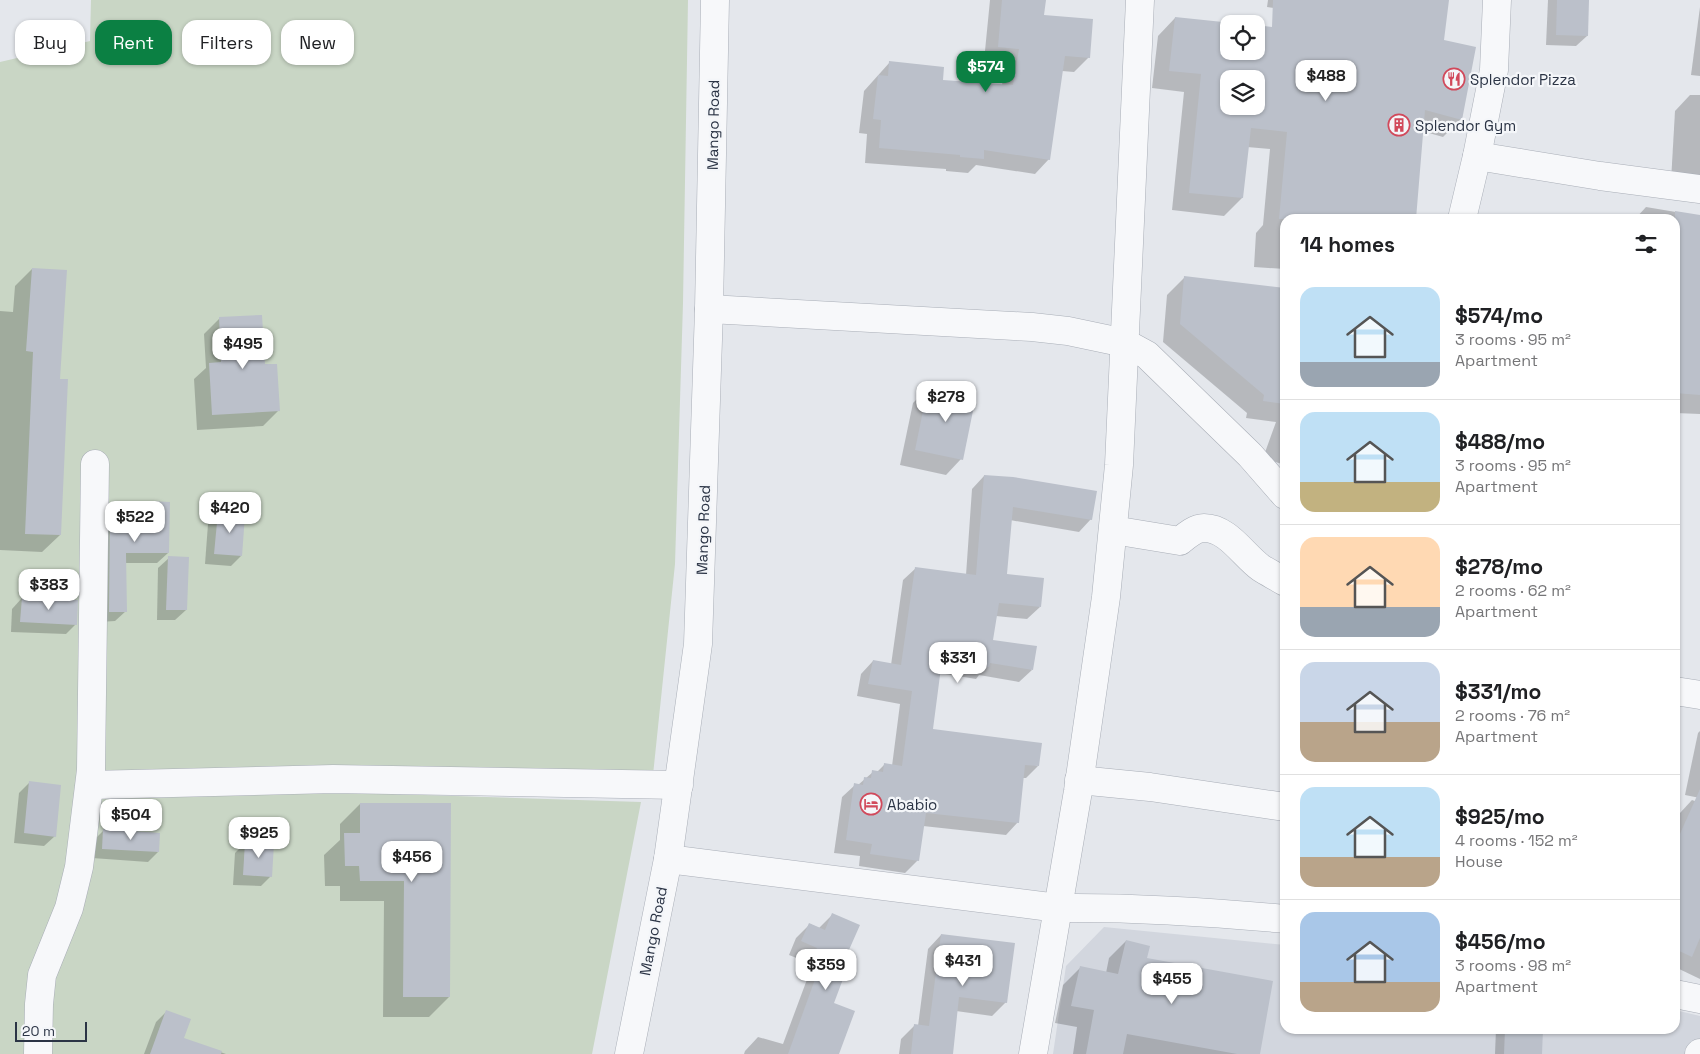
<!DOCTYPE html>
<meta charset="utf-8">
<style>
body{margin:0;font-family:"Space Grotesk",sans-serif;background:#f6f6f6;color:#202124;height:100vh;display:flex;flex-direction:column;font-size:19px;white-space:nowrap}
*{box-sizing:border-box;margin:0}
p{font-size:16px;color:#757577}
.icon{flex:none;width:28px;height:28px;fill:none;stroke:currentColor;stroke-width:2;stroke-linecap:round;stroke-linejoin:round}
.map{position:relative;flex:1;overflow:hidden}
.sheet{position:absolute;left:1280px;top:214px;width:400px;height:820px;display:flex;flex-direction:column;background:#fff;border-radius:15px;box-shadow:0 1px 4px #0004}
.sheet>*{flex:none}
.hud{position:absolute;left:15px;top:20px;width:475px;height:45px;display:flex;gap:10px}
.controls{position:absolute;left:1220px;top:15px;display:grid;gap:10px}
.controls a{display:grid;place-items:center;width:45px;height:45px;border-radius:10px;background:#fff;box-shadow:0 1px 4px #0004;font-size:25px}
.scale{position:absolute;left:15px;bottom:12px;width:72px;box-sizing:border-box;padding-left:5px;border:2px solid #2b3445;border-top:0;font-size:14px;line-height:18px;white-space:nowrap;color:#2b3445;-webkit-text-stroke:4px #f4f6f9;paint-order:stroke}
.price{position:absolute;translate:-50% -42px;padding:0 11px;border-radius:10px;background:#fff;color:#222;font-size:16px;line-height:32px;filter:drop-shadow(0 1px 2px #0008)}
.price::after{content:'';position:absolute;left:50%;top:30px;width:15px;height:11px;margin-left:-8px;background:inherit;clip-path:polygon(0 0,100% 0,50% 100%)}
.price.on{background:#0b8043;color:#fff}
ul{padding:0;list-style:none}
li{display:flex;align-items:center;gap:15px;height:125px;padding:0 20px}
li+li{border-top:1px solid #e0e0e0}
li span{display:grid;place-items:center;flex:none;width:140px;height:100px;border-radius:15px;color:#555}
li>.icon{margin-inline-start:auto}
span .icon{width:60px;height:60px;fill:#fffc;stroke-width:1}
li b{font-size:21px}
h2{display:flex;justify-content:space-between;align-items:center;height:60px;padding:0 20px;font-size:21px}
.tag{padding:0 18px;border-radius:15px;background:#fff;box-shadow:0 1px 4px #0004;font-size:18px;line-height:45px}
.tag.on{background:#0b8043;color:#fff}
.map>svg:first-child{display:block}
</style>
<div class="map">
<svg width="1700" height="1054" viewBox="0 0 1700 1054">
<rect width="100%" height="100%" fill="#e4e7ec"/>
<!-- built -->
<polygon fill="#d2d6de" points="1104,927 1285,945 1285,1029 1675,1029 1675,1010 1700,1016 1700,1054 1053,1054 1066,966"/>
<!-- green -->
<polygon fill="#c9d6c5" points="91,0 688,0 683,303 675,564 653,775 265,790 641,802 592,1054 0,1054 0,62 90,41"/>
<!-- shadow -->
<g fill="#0003" fill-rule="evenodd">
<polygon points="990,0 1044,0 1043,16 1089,57 1074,72 1062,71 1049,159 1035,174 976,165 968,173 946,171 946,169 865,163 867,134 859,133 864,91 890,62 941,81 1002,85 1005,63 984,61"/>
<path d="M1268 0H1447L1443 41 1461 119 1443 137 1422 131 1285 219V269L1254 267 1256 233 1263 225 1270 149 1247 147 1242 198 1224 216 1172 210 1184 92 1152 88 1158 36 1175 18 1229 24V51H1256L1281 29 1283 9 1267 7ZM1229 79H1256V106H1229Z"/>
<polygon points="1548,0 1588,0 1587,36 1576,46 1546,45"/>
<polygon points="1700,7 1700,76 1691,75"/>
<polygon points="1690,95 1700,95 1700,182 1671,181 1675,111"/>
<polygon points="1646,207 1700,216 1700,414 1675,413 1675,219 1635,219"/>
<polygon points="32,269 59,380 60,535 42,552 0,550 0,311 13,312 15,286"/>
<polygon points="1184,278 1285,289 1285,465 1263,458 1276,422 1246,418 1247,413 1163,342 1167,295"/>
<polygon points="220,318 264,366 278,411 263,426 197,430 194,379 206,368 204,334"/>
<polygon points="928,388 961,459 946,475 900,465 913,403"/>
<polygon points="984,476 1091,519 1079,532 1010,520 1006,575 1040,607 1027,619 996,616 992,641 1032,670 1019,682 979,675 976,679 939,673 931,730 1038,766 1026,778 1023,778 1018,822 1006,835 923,826 918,860 905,873 859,866 860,856 834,853 842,797 855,785 858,785 873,772 877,772 884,765 892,766 900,704 857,696 861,674 873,661 891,665 903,580 916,568 966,575 972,489"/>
<polygon points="151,502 168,553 157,563 125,563 126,611 115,621 99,622 100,519 111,509 145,508"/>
<polygon points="218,514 241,556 231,566 205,564 208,524"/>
<polygon points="169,558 186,610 175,620 157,620 158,568"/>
<polygon points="22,598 76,624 66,634 11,632 12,609"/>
<polygon points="1700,731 1700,798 1685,795 1698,733"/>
<polygon points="29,783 55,836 44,846 14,843 19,793"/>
<polygon points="1692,800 1700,803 1700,979 1675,967 1675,826 1680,813"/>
<polygon points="360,804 450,804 449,997 429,1017 383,1017 384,901 340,901 340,886 325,886 324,855 340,840 340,824"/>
<polygon points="104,830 158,852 148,862 92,858 93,841"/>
<polygon points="245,843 271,876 261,886 233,885 235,853"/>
<polygon points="832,915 836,978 832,1004 838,1054 841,1054 744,1054 745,1051 758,1037 783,1044 809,974 800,970 804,961 789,955 796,938 810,924 819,928"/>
<polygon points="941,935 1006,1002 992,1016 956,1011 952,1054 899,1054 901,1039 915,1025 918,1026 928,949"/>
<polygon points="1126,941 1146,959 1258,1054 1073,1054 1077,1027 1055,1023 1063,985 1080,968 1106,973 1109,958"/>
<polygon points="166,1012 183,1039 226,1054 144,1054 156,1022"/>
<polygon points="1496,1029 1542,1029 1541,1054 1495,1054"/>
</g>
<!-- building -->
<g fill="#bbc0ca" fill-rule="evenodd">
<polygon points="1002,0 1046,0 1044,15 1093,19 1090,58 1065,56 1050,160 984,150 984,159 960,157 960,155 879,148 881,120 873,119 878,75 888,76 889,61 944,67 943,80 1013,85 1019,49 998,47"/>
<path d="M1273 0H1449L1444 40 1476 47 1462 120 1425 110 1416 219H1279L1287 132 1251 128 1243 198 1189 193 1201 74 1169 71 1175 17 1242 24H1229V51H1256V25L1272 27ZM1229 79H1256V106H1229Z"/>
<polygon points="1557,0 1589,0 1588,36 1556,35"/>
<polygon points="1675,211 1700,215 1700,395 1675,393"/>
<polygon points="32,268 67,270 60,379 68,379 61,535 25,534 33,352 26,351"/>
<polygon points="1184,276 1285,288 1285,404 1263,401 1264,395 1180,324"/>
<polygon points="262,315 265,364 277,364 280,411 212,415 209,363 221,362 219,317"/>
<polygon points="928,386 976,396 963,460 915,450"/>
<polygon points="984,475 1013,477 1097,491 1092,520 1013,507 1007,574 1044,578 1041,607 999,603 993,640 1037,646 1033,670 990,663 989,667 942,660 933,729 1042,743 1039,766 1025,765 1019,823 926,813 919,861 870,854 872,844 846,840 854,783 863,785 864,777 871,778 872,770 883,772 884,763 902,766 912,691 868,684 873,660 901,665 915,567 976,575"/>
<polygon points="151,501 170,502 169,553 126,553 127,612 109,612 110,508 151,507"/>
<polygon points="218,512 245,515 242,556 214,554"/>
<polygon points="168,556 189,557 187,610 166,610"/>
<polygon points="22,597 78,600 77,625 20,622"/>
<polygon points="29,781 61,785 56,837 24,833"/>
<polygon points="1700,789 1700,938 1692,957 1675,949 1675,845"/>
<polygon points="360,803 451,803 450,997 403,997 404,881 360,881 359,866 345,866 344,833 360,833"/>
<polygon points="103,829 160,833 159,852 102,849"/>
<polygon points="245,842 274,843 272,877 243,875"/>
<polygon points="832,913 860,925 837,977 843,979 834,1003 855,1011 839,1054 788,1054 822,960 813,956 817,948 801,941 809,923 825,930"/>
<polygon points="941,934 1015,943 1007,1003 959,997 953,1054 911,1054 914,1024 929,1026"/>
<polygon points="1126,940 1150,946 1147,958 1273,981 1260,1054 1237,1054 1127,1034 1123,1054 1086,1054 1094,1010 1071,1006 1080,966 1118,974"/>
<polygon points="166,1010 191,1019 184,1038 222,1051 221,1054 150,1054"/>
<polygon points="1505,1029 1543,1029 1542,1054 1504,1054"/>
</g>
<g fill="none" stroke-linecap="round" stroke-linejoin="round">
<!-- minor casing -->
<g stroke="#a9aeb7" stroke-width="29">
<g id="minor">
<polyline points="1477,156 1600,176 1700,189"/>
<polyline points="1462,219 1477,156 1494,70 1497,0"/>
<polyline points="709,309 1032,327 1068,331 1125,343 1147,355 1250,455 1285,495"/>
<path d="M1113 530 1180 541C1186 536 1195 528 1204 528 1228 528 1243 555 1261 568 1269 573 1277 577 1285 582"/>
<polyline points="1675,691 1700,695"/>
<polyline points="1079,780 1150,787 1285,807"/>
<polyline points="90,785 333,779 679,785"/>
<path d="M668 859 1058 908C1134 907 1210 912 1285 919"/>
<polyline points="1675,994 1700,999"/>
<polyline points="38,1054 39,1004 42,975 69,908 79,867 91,770 95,464"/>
<polyline points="629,1054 668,859 698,644 709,309 715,0"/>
<polyline points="1033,1054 1078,791 1106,597 1119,465 1140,0"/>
<polyline points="1699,1054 1700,1053"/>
</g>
</g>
<!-- minor -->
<use href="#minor" stroke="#f7f8fa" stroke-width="28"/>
</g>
<!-- icons -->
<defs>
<g id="restaurant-ring" transform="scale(1.125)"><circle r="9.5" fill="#f4f6f9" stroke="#d1495b" stroke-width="1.5"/><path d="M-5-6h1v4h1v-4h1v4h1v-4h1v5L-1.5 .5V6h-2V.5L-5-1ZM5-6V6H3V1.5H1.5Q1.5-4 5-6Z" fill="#d1495b"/></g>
<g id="building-ring" transform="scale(1.125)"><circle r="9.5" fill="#f4f6f9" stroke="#d1495b" stroke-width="1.5"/><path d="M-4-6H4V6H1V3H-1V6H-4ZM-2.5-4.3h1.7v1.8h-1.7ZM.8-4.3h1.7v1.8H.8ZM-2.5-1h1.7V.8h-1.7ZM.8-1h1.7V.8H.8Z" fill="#d1495b"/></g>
<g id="hotel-ring" transform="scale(1.125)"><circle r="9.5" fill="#f4f6f9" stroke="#d1495b" stroke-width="1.5"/><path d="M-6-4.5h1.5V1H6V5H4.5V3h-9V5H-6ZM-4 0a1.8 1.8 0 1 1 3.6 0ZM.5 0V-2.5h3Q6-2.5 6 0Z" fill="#d1495b"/></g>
</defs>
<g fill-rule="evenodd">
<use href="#restaurant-ring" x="1454" y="79"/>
<use href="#building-ring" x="1399" y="125"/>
<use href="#hotel-ring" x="871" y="804"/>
</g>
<g text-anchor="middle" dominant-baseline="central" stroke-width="4.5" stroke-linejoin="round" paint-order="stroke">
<!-- poi labels -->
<g font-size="15" fill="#2b3445" stroke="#f4f6f9" text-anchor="start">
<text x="1470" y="79">Splendor Pizza</text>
<text x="1415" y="125">Splendor Gym</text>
<text x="887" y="804">Ababio</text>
</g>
<!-- street labels -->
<g font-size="15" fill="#2b3445" stroke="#f4f6f9">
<text transform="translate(713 125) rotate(-89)">Mango Road</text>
<text transform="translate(703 530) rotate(-88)">Mango Road</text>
<text transform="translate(653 931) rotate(-79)">Mango Road</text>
</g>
</g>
</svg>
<div class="controls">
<a><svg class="icon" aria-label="locate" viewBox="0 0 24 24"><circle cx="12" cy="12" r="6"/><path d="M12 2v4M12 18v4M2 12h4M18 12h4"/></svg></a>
<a><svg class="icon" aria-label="layers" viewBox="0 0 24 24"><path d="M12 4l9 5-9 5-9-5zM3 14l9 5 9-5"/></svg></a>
</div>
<div class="scale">20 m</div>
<b class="price on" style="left:986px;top:93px">$574</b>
<b class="price" style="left:1326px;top:102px">$488</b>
<b class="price" style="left:243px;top:370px">$495</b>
<b class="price" style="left:946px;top:423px">$278</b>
<b class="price" style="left:230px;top:534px">$420</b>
<b class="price" style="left:135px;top:543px">$522</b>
<b class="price" style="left:49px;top:611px">$383</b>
<b class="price" style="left:958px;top:684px">$331</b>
<b class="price" style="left:131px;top:841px">$504</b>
<b class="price" style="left:259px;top:859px">$925</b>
<b class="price" style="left:412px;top:883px">$456</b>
<b class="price" style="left:963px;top:987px">$431</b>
<b class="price" style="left:826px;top:991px">$359</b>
<b class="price" style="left:1172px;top:1005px">$455</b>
<div class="hud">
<a class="tag">Buy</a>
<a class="tag on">Rent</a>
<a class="tag">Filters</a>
<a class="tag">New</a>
</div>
<section class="sheet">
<h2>14 homes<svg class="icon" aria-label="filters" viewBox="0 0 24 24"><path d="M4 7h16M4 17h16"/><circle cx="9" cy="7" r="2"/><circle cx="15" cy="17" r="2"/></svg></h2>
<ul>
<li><span style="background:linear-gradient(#bfe0f5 75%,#9aa5b1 0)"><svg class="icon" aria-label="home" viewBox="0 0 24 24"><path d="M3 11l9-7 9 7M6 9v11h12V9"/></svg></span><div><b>$574/mo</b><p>3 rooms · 95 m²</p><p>Apartment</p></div></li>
<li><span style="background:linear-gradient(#bfe0f5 70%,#c2b280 0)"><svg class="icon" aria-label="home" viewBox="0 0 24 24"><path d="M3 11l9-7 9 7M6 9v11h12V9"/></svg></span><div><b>$488/mo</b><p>3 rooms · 95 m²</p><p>Apartment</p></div></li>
<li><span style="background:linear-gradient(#ffd9b3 70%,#9aa5b1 0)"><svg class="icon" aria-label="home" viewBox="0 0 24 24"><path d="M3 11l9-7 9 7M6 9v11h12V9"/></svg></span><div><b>$278/mo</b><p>2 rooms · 62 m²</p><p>Apartment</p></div></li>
<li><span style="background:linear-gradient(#c9d6e8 60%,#b9a48a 0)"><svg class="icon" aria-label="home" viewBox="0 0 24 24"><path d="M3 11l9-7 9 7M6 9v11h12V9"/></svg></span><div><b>$331/mo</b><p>2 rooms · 76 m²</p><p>Apartment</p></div></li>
<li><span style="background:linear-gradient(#bfe0f5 70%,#b9a48a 0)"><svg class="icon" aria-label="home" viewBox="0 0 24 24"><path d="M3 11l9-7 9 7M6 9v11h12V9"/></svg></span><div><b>$925/mo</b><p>4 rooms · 152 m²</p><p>House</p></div></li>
<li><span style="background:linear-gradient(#a9c7e8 70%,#b9a48a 0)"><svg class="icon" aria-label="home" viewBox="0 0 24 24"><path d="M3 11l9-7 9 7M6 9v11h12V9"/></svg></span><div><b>$456/mo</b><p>3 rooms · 98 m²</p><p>Apartment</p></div></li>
</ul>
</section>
</div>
